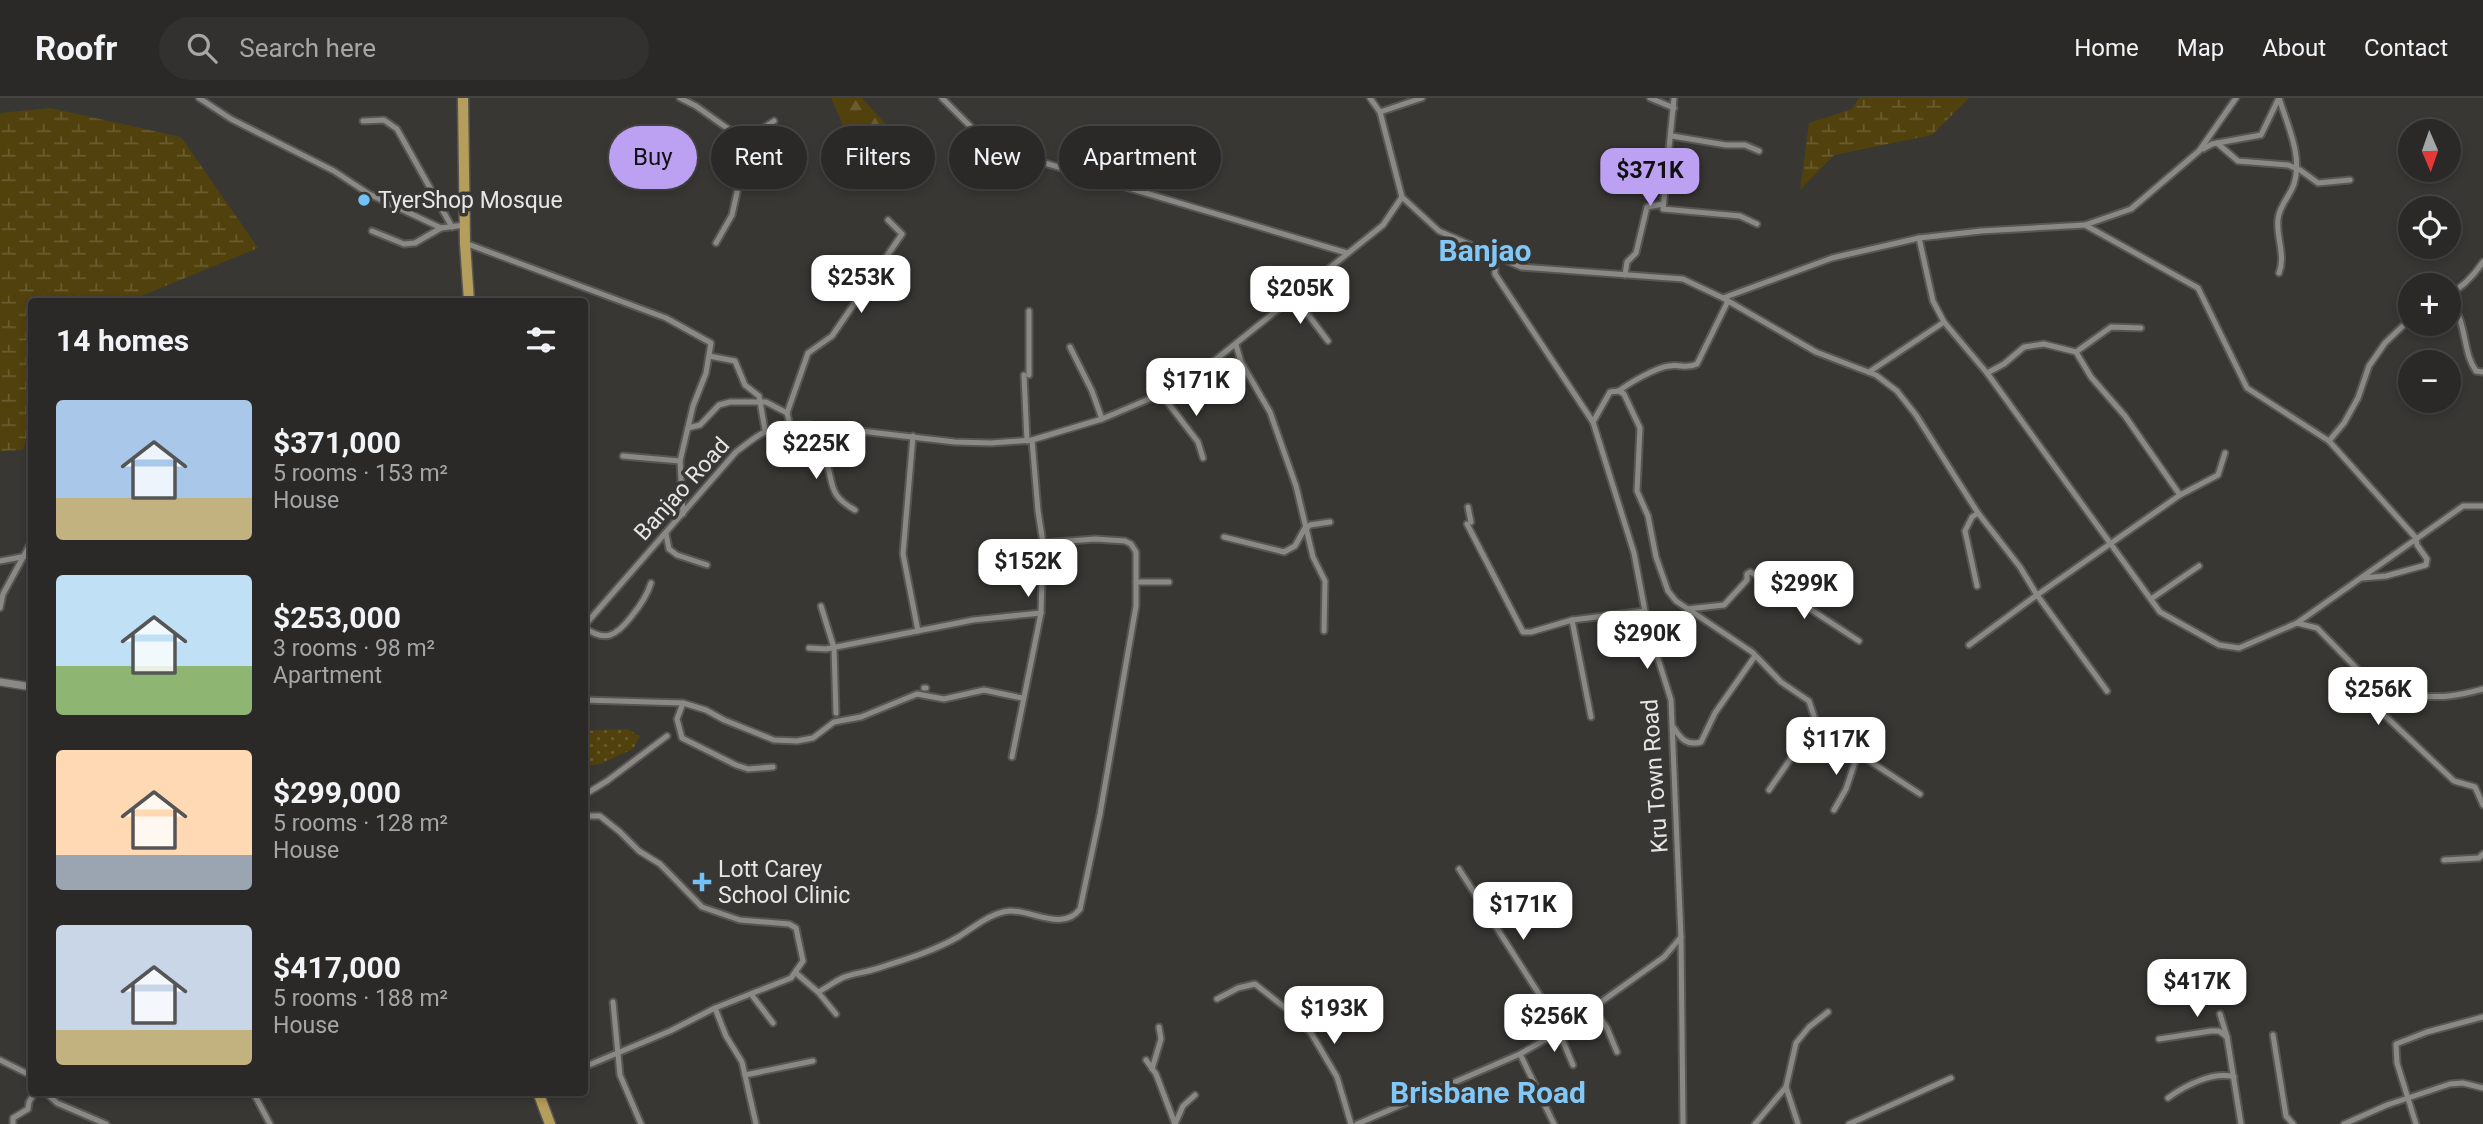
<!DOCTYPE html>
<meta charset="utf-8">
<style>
body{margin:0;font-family:Roboto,sans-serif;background:#32312f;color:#f1f3f6;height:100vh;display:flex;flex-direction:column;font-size:26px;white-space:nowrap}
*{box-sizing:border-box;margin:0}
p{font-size:23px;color:#a5a6a7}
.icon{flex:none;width:38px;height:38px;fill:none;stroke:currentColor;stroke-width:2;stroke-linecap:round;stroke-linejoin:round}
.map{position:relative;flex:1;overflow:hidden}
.details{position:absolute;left:28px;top:200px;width:560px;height:798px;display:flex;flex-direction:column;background:#2a2927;border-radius:7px;box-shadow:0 4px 10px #0003,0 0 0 2px #464544}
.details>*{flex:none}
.top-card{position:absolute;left:609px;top:28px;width:665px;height:63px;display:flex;gap:14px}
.needle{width:46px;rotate:178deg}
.tools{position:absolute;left:2398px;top:21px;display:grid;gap:14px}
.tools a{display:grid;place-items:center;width:63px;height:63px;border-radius:50%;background:#2a2927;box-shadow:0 4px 10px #0003,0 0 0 2px #464544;font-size:35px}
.price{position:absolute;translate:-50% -60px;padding:0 16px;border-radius:14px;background:#fff;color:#222;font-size:23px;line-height:46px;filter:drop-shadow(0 2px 4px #0008)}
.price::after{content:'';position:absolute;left:50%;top:42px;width:21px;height:16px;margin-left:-10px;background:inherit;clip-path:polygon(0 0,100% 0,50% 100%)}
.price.current{background:#bca0f2;color:#111}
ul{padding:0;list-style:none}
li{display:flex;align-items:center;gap:21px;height:175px;padding:0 28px}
li span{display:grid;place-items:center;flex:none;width:196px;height:140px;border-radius:7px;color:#555}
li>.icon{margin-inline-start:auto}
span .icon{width:84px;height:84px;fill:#fffc;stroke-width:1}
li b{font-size:30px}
h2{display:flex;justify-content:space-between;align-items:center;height:84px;padding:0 28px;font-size:30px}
.pill{padding:0 24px;border-radius:32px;background:#2a2927;box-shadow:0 4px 10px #0003,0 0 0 2px #464544;font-size:24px;line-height:63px}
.pill.current{background:#bca0f2;color:#111}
header{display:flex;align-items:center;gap:42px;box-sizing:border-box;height:98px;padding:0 35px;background:#2a2927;border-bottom:2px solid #464544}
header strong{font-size:33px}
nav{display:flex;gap:38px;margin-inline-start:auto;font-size:24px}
.search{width:490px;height:63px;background:#32312f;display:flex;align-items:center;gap:18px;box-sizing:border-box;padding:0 24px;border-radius:38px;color:#a5a6a7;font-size:26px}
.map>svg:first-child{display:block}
</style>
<header>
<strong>Roofr</strong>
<div class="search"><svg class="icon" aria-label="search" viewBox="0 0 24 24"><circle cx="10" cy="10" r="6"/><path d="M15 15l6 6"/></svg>Search here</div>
<nav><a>Home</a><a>Map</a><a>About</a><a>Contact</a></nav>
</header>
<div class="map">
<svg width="2483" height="1026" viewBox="0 0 2483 1026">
<defs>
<pattern id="forest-firs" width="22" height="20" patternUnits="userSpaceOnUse" patternTransform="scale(1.75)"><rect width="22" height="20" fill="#51410d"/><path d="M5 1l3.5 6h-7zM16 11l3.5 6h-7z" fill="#6a5c30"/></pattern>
<pattern id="wetland-marsh" width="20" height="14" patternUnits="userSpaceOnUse" patternTransform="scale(1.75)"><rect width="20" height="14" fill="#51410d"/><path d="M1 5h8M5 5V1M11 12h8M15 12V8" fill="none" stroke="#6a5c30"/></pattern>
<pattern id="park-dots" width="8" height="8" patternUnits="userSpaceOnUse" patternTransform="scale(1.75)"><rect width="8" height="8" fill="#51410d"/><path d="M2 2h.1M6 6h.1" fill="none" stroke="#6a5c30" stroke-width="1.8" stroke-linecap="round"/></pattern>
</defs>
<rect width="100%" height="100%" fill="#383734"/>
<!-- forest -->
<polygon fill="url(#forest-firs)" points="831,0 862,0 908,51 853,50"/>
<!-- wetland -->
<g fill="url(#wetland-marsh)">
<polygon points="1859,0 1969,0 1932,37 1834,57 1800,92 1809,25 1852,11"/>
<polygon points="50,10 181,39 258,150 129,203 32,203 31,323 23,352 0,353 0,15"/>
</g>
<!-- park -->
<polygon fill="url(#park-dots)" points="627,631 640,638 633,651 600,666 585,668 585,633"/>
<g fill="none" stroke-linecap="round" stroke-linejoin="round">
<!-- minor casing -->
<g stroke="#575653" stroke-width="9">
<g id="minor">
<polyline points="199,0 231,21 334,73 369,96 441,130"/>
<polyline points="680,0 696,8 748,45 732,117 716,145"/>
<polyline points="942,0 991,49 1347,155"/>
<polyline points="1650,0 1674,10"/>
<polyline points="1674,0 1663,111 1740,118 1757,126"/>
<path d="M2279 0C2287 26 2303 58 2294 86 2290 98 2279 108 2278 121 2276 140 2286 157 2279 175"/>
<polyline points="1380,14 1422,0"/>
<polyline points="363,23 384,22 397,31 452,129"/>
<polyline points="737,36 761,32 774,23"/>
<polyline points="1672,38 1726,47 1745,47 1759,53"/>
<polyline points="2217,45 2238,63 2288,67 2300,72 2318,85 2350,82"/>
<polyline points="2203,51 2212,46 2261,37 2279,0"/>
<polyline points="1402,99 1439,133 1521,169 1683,181 1723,200 1816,254 1876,277 1897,293 1916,317 1978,415 2020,469 2037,497 2180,397 2218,377 2225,355"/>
<polyline points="2085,127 2198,190 2247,290 2329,343 2416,440 2417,447 2427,461 2426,467 2386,478 2362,480"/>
<polyline points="372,133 404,146 415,145 441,130 465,127"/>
<polyline points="1919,140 1933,203 1944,224 1987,275 2160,514 2219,547 2239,550 2297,525 2463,408 2483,408"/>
<polyline points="465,145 666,220 711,245 706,275 693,308 680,363 683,416"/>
<polyline points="1495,157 1495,176 1593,324 1634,455 1648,529 1671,602 1681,839 1683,1026"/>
<polyline points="1270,172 1294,198 1328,243"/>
<polyline points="1625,177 1627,164 1636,155 1647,109 1663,106"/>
<path d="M2448 197C2462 190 2474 177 2483 164"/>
<polyline points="1723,200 1832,160 1919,140 1981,133 2085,127 2131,111 2199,53 2236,0"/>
<path d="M2448 205 2453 206C2467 229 2463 255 2476 273L2483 274"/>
<polyline points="1236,247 1241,264 1270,314 1296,388 1313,459 1325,483 1324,533"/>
<polyline points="1070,249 1092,293 1102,321"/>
<polyline points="2076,254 2091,279 2125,318 2180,397"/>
<polyline points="709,258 735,263 745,287 759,298 765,332"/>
<polyline points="1869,274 1944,224"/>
<polyline points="1987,275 2004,266 2024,249 2044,246 2076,254 2111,229 2141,230"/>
<polyline points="1024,277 1027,343"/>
<polyline points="1029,277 1029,213"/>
<path d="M1619 293C1629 285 1657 269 1669 268 1680 266 1687 271 1697 266L1728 203"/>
<polyline points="1161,296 1198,344 1203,360"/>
<polyline points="1593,324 1610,294 1619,293 1624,296 1640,330 1637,393 1648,418 1656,459 1668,493 1676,503 1752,554 1781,584 1809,603 1816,624 1822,632 1920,696"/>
<polyline points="790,327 787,315 808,255 832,238 902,136 888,122"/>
<path d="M809 327C815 338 822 350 826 362 834 387 828 397 855 412"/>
<polyline points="688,330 700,327 719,307 730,304 766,304 787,315"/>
<polyline points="913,338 903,456 918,533"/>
<polyline points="2329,343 2344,325 2358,300 2369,268 2385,245 2410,221"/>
<polyline points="623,358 680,363"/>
<polyline points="1468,409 1471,424"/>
<polyline points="1467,426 1523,534 1531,534 1572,522 1645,513"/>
<polyline points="1307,430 1310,427 1330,424"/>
<polyline points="666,436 669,451 677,457 707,467"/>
<polyline points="1224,439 1284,454 1295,448 1306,428"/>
<polyline points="0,463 32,457"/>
<polyline points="1136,484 1169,484"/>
<polyline points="1977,488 1965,433 1972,419 1978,415"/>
<polyline points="2151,501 2199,468"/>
<polyline points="821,508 834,550 836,615"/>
<polyline points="0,510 3,496 32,443"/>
<polyline points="1687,511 1724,507 1747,482 1747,476 1750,474 1769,484 1859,543"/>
<polyline points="1572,522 1591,619"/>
<polyline points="2297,525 2317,530 2367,581 2380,613 2454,683 2475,689 2483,707"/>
<path d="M584 528 736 354C766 331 771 327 809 327L955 344 991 345 1032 342 1102 321 1161 296 1204 271 1383 127 1402 99 1380 14 1370 0"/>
<path d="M584 529C605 545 616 538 631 519 640 508 647 498 651 485"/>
<polyline points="1969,547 2037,497 2107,593"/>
<polyline points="809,550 826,551 973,522 1041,515"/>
<polyline points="924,590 926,590"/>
<polyline points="584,602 683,605 706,612 724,622 774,642 797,643 813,640 834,624 861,619 917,596 944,601 984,592 1022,600"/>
<polyline points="683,605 677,621 682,640 736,667 748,671 773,669"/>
<path d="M2380 613C2395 591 2427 601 2449 598 2461 597 2472 594 2483 591"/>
<path d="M1674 630C1681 641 1687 648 1701 644L1715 615 1755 558"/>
<polyline points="1012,659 1041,515 1043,445 1038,413 1032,342"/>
<polyline points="1769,692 1816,624"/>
<polyline points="584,697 607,683 667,638"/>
<polyline points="1834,712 1846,691 1858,655"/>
<polyline points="584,718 600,718 620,734 639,753 660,766 702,809 740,822 789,826 796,830 803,863 791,880 715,910 670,933 584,969"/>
<polyline points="2444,762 2479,760 2483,756"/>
<polyline points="1459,771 1562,932"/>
<polyline points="796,875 818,894 836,916"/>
<path d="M818 894C826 890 834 884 842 880 851 876 862 875 872 872 900 863 932 854 958 839 973 830 991 814 1010 813 1032 812 1063 834 1080 811L1100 716 1136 508V454L1131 446 1125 443 1095 441 1043 445"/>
<polyline points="751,896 773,925"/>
<polyline points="1217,901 1238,890 1255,886 1288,912 1311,935"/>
<polyline points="613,904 620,977 641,1026"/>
<polyline points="715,910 726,938 742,964 756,1026"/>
<polyline points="1593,910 1607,930 1617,954"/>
<polyline points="2220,916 2227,939 2241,1026"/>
<polyline points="1310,923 1311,935 1337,979 1351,1026"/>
<polyline points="1559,934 1573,967"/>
<polyline points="2273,937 2286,1018 2293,1026"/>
<polyline points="2159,941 2211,933 2219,933 2227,939"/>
<polyline points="1520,956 1554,1026"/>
<polyline points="0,962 32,978"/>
<polyline points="1146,962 1156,976 1175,1026"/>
<polyline points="1152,971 1161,941 1159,929"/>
<polyline points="745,977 813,963"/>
<polyline points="1786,989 1798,1026"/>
<polyline points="45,994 57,1005 106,1026"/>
<polyline points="253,994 270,1026"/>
<path d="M2168 1000C2184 988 2213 973 2234 979"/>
<polyline points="13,1026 13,1020 28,1011 29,1004 35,994"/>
<polyline points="1175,1026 1183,1008 1195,997"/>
<polyline points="1357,1026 1520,956 1559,934 1664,859 1681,839"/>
<polyline points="1755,1026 1786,989 1796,945 1809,929 1828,914"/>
<polyline points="1849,1026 1951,980"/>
<polyline points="2344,1026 2387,1007 2450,986 2463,985 2483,990"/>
<polyline points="2416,1026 2397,965 2396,946 2427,934 2483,919"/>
</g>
</g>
<!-- tertiary casing -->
<g stroke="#575653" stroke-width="10">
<polyline id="tertiary" points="0,584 32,589"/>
</g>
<!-- trunk casing -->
<g stroke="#575653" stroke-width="13">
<g id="trunk">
<polyline points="463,0 465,145 469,203"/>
<polyline points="538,994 550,1026"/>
</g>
</g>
<!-- minor -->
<use href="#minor" stroke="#8a8985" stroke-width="5"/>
<!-- tertiary -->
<use href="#tertiary" stroke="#8a8985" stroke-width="7"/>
<!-- trunk -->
<use href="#trunk" stroke="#b59e5c" stroke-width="10"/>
</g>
<!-- markers -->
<g fill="#73c1f6" stroke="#383734" stroke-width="2.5">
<circle cx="364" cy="102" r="7"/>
<path d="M698.5 773.5h7v7h7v7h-7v7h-7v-7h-7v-7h7z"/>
</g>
<g text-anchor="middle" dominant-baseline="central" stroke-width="7" stroke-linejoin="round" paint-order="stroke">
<!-- poi labels -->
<g font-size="23" fill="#e7e6e4" stroke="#383734" text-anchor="start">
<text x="378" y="102">TyerShop Mosque</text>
<text x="718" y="771">Lott Carey<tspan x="718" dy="26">School Clinic</tspan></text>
</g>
<!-- street labels -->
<g font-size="23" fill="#e7e6e4" stroke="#383734">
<text transform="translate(682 391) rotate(-48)">Banjao Road</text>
<text transform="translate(1655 678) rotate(-94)">Kru Town Road</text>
</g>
<!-- district labels -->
<g font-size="30" font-weight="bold" fill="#81c8f9" stroke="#383734">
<text x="1485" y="152">Banjao</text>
<text x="1488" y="994">Brisbane Road</text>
</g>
</g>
</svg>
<div class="tools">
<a><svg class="needle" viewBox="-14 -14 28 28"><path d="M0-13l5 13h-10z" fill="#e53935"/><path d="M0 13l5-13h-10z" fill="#a5a6a7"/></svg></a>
<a><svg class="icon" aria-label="locate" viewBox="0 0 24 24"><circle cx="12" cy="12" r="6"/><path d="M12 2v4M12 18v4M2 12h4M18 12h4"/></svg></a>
<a>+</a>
<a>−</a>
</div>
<b class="price current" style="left:1650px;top:110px">$371K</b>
<b class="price" style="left:861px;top:217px">$253K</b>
<b class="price" style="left:1300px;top:228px">$205K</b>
<b class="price" style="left:1196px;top:320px">$171K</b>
<b class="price" style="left:816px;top:383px">$225K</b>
<b class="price" style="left:1028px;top:501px">$152K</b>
<b class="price" style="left:1804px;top:523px">$299K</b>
<b class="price" style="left:1647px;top:573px">$290K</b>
<b class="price" style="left:2378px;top:629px">$256K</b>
<b class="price" style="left:1836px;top:679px">$117K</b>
<b class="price" style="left:1523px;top:844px">$171K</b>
<b class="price" style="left:2197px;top:921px">$417K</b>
<b class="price" style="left:1334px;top:948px">$193K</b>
<b class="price" style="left:1554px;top:956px">$256K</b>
<div class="top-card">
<a class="pill current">Buy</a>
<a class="pill">Rent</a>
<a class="pill">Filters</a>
<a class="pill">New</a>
<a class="pill">Apartment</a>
</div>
<section class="details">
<h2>14 homes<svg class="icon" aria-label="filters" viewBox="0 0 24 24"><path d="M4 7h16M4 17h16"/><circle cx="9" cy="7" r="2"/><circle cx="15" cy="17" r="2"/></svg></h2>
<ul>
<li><span style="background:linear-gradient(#a9c7e8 70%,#c2b280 0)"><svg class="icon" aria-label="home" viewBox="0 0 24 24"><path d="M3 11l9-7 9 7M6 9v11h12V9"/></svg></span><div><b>$371,000</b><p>5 rooms · 153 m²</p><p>House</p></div></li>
<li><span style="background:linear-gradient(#bfe0f5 65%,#8fb573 0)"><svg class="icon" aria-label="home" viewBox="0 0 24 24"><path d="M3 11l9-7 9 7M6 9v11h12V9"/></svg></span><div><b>$253,000</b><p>3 rooms · 98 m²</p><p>Apartment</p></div></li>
<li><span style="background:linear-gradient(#ffd9b3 75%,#9aa5b1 0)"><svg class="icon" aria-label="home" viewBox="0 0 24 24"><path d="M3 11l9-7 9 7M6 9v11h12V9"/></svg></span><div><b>$299,000</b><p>5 rooms · 128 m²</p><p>House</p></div></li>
<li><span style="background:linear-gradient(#c9d6e8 75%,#c2b280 0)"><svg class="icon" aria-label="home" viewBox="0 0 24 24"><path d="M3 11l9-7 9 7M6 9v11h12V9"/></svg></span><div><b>$417,000</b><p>5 rooms · 188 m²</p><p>House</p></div></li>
</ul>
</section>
</div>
